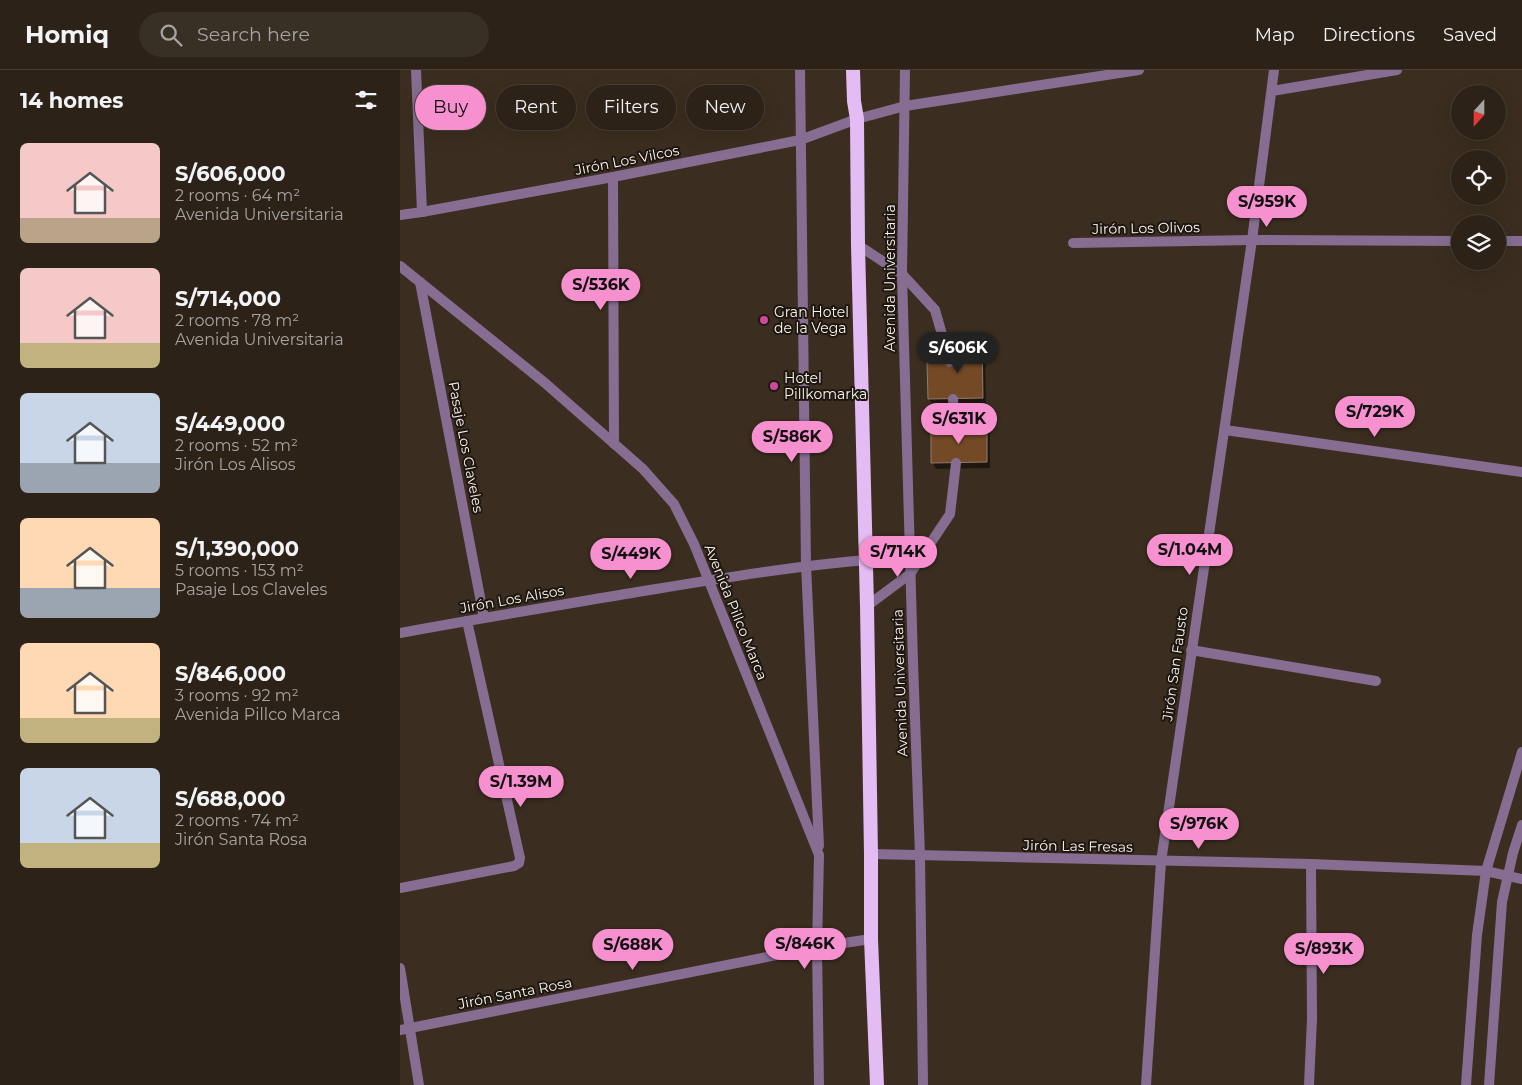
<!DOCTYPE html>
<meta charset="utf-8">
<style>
body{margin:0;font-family:Montserrat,sans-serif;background:#382f25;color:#f1f3f6;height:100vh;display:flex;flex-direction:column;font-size:19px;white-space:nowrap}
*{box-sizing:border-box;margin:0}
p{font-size:16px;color:#a6a4a2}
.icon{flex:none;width:28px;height:28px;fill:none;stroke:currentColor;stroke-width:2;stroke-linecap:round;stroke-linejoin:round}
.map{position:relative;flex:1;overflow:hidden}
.side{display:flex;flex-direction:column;background:#2c2218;width:400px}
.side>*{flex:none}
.top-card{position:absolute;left:15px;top:15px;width:475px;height:45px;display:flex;gap:10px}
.needle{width:32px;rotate:201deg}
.controls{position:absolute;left:1051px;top:15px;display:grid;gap:10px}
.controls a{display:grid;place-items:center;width:55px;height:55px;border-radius:50%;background:#2c2218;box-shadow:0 5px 20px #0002,0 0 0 1px #483f37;font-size:25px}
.price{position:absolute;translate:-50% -42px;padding:0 11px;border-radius:18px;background:#f790ce;color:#111;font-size:16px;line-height:32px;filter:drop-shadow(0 1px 2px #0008)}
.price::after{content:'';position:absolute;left:50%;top:30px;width:15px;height:11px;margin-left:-8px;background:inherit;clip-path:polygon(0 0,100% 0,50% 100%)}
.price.selected{background:#222;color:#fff}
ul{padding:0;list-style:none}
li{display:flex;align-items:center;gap:15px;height:125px;padding:0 20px}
li span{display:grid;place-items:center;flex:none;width:140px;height:100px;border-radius:8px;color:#555}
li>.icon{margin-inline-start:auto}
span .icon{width:60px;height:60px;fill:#fffc;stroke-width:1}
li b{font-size:21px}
h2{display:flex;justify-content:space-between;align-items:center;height:60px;padding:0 20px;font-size:21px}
.chip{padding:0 18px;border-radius:22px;background:#2c2218;box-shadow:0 5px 20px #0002,0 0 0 1px #483f37;font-size:18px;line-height:45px}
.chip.selected{background:#f790ce;color:#111}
header{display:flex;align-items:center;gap:30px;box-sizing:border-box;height:70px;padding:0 25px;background:#2c2218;border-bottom:1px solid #483f37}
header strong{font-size:24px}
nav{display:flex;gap:28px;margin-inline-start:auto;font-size:18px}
.search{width:350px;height:45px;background:#382f25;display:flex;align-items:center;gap:12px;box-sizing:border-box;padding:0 18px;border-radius:28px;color:#a6a4a2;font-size:19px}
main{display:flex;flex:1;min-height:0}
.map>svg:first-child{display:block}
</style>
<header>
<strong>Homiq</strong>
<div class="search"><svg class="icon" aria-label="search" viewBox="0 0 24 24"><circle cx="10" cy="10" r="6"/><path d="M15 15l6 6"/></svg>Search here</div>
<nav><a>Map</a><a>Directions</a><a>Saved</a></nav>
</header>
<main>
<section class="side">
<h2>14 homes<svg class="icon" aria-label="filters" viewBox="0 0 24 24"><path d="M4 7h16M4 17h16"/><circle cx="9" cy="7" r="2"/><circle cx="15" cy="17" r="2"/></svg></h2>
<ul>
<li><span style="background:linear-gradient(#f6c9c9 75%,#b9a48a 0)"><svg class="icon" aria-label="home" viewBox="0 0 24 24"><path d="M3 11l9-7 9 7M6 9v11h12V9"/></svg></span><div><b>S/606,000</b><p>2 rooms · 64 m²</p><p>Avenida Universitaria</p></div></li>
<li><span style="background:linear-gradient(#f6c9c9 75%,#c2b280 0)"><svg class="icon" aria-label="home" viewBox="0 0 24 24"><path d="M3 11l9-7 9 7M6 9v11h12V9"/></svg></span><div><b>S/714,000</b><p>2 rooms · 78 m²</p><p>Avenida Universitaria</p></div></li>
<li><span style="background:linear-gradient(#c9d6e8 70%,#9aa5b1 0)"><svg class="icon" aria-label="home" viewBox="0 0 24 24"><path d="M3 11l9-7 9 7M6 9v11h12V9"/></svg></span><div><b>S/449,000</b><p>2 rooms · 52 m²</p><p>Jirón Los Alisos</p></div></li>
<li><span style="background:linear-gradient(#ffd9b3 70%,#9aa5b1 0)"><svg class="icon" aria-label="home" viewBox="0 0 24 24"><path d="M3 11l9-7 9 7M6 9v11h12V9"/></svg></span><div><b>S/1,390,000</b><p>5 rooms · 153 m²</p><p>Pasaje Los Claveles</p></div></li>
<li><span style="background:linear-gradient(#ffd9b3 75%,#c2b280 0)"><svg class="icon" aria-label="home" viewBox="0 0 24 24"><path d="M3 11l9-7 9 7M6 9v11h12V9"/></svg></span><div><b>S/846,000</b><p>3 rooms · 92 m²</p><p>Avenida Pillco Marca</p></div></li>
<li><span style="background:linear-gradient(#c9d6e8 75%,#c2b280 0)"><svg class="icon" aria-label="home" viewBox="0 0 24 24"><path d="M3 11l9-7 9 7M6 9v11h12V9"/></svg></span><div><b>S/688,000</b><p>2 rooms · 74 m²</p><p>Jirón Santa Rosa</p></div></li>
</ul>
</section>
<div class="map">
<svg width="1122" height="1015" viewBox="0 0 1122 1015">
<rect width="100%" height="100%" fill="#3b2e20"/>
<!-- shadow -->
<g fill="#0007">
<polygon points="582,271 585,277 586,334 533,335 529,329 558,293"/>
<polygon points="586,358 590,364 590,398 536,399 533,393"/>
</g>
<!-- building -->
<g fill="#744926" stroke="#8f7c6e">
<polygon points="556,270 582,270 583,328 528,329 527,292 557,292"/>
<polygon points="531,357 587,357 587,392 531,393"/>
</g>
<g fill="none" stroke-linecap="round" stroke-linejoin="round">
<!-- service -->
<g stroke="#866d91" stroke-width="10">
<polyline points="458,175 502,204 535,240 550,292"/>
<polyline points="553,329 555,357"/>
<polyline points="467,536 510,504 550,444 556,393"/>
<polyline points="791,580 976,611"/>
</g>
<!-- minor -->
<g stroke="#866d91" stroke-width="10">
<polyline points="16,0 22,142"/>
<polyline points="400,0 406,495 419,776"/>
<polyline points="505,0 502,204 513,592 520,785 523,1015"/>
<polyline points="872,21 997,0"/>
<polyline points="213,107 214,374"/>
<polyline points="0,145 22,142 213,107 400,70 457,49 505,36 739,0"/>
<polyline points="1098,171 1122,171"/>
<polyline points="673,173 852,170 1060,171"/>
<polyline points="0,196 145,313 243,399 274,434 294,474 419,785 417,877 419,1015"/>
<polyline points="20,212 84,548"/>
<polyline points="825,360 1122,402"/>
<path d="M0 563C75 549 150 537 225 524 305 511 385 497 466 490"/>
<polyline points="471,784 911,794 1086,801 1122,809"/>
<polyline points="0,818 114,796 119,793 120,788 67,551"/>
<polyline points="0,898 19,1015"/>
<polyline points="0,960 417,877 471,869"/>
<polyline points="746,1015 761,792 852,170 874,0"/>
<polyline points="909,1015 912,949 911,794"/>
</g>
<!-- tertiary -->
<g stroke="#866d91" stroke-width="10">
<polyline points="1066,1015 1077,865 1086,801 1122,682"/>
<polyline points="1089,1015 1102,832 1113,783 1122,755"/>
</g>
<!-- trunk -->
<polyline stroke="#e3bcf4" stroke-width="14" points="453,0 454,31 457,49 458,175 467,536 471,784 471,869 477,1015"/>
</g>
<!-- markers -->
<g fill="#d1479c" stroke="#1d1711" stroke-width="2">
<circle cx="364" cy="250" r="5"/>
<circle cx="374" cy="316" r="5"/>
</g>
<g text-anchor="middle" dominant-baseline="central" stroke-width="4" stroke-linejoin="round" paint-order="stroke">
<!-- street labels -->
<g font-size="14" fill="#fcf3ea" stroke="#1d1711">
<text transform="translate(227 90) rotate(-11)">Jirón Los Vilcos</text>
<text transform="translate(746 158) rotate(-1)">Jirón Los Olivos</text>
<text transform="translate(490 208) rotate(-90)">Avenida Universitaria</text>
<text transform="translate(66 377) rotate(79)">Pasaje Los Claveles</text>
<text transform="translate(112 529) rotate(-10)">Jirón Los Alisos</text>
<text transform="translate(336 542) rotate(68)">Avenida Pillco Marca</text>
<text transform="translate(775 594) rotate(-82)">Jirón San Fausto</text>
<text transform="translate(500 613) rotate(-92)">Avenida Universitaria</text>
<text transform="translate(678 776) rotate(1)">Jirón Las Fresas</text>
<text transform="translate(115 923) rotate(-11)">Jirón Santa Rosa</text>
</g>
<!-- poi labels -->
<g font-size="14" fill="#fcf3ea" stroke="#1d1711" text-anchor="start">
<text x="374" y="242">Gran Hotel<tspan x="374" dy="16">de la Vega</tspan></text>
<text x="384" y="308">Hotel<tspan x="384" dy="16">Pillkomarka</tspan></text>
</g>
</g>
</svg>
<div class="controls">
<a><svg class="needle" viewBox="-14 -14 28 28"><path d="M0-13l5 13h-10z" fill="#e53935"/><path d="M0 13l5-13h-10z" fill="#a6a4a2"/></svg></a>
<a><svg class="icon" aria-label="locate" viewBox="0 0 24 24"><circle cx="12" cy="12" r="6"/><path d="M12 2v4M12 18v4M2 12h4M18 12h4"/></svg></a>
<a><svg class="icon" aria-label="layers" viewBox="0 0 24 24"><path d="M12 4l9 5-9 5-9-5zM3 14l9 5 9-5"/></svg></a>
</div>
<b class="price" style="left:867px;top:158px">S/959K</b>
<b class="price" style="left:201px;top:241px">S/536K</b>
<b class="price selected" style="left:558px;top:304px">S/606K</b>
<b class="price" style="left:975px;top:368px">S/729K</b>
<b class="price" style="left:559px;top:375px">S/631K</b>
<b class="price" style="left:392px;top:393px">S/586K</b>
<b class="price" style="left:790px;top:506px">S/1.04M</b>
<b class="price" style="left:498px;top:508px">S/714K</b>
<b class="price" style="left:231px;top:510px">S/449K</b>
<b class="price" style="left:121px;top:738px">S/1.39M</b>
<b class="price" style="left:799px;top:780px">S/976K</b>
<b class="price" style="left:405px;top:900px">S/846K</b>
<b class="price" style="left:233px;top:901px">S/688K</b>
<b class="price" style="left:924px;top:905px">S/893K</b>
<div class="top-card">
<a class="chip selected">Buy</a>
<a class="chip">Rent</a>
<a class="chip">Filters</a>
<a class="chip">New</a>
</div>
</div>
</main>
